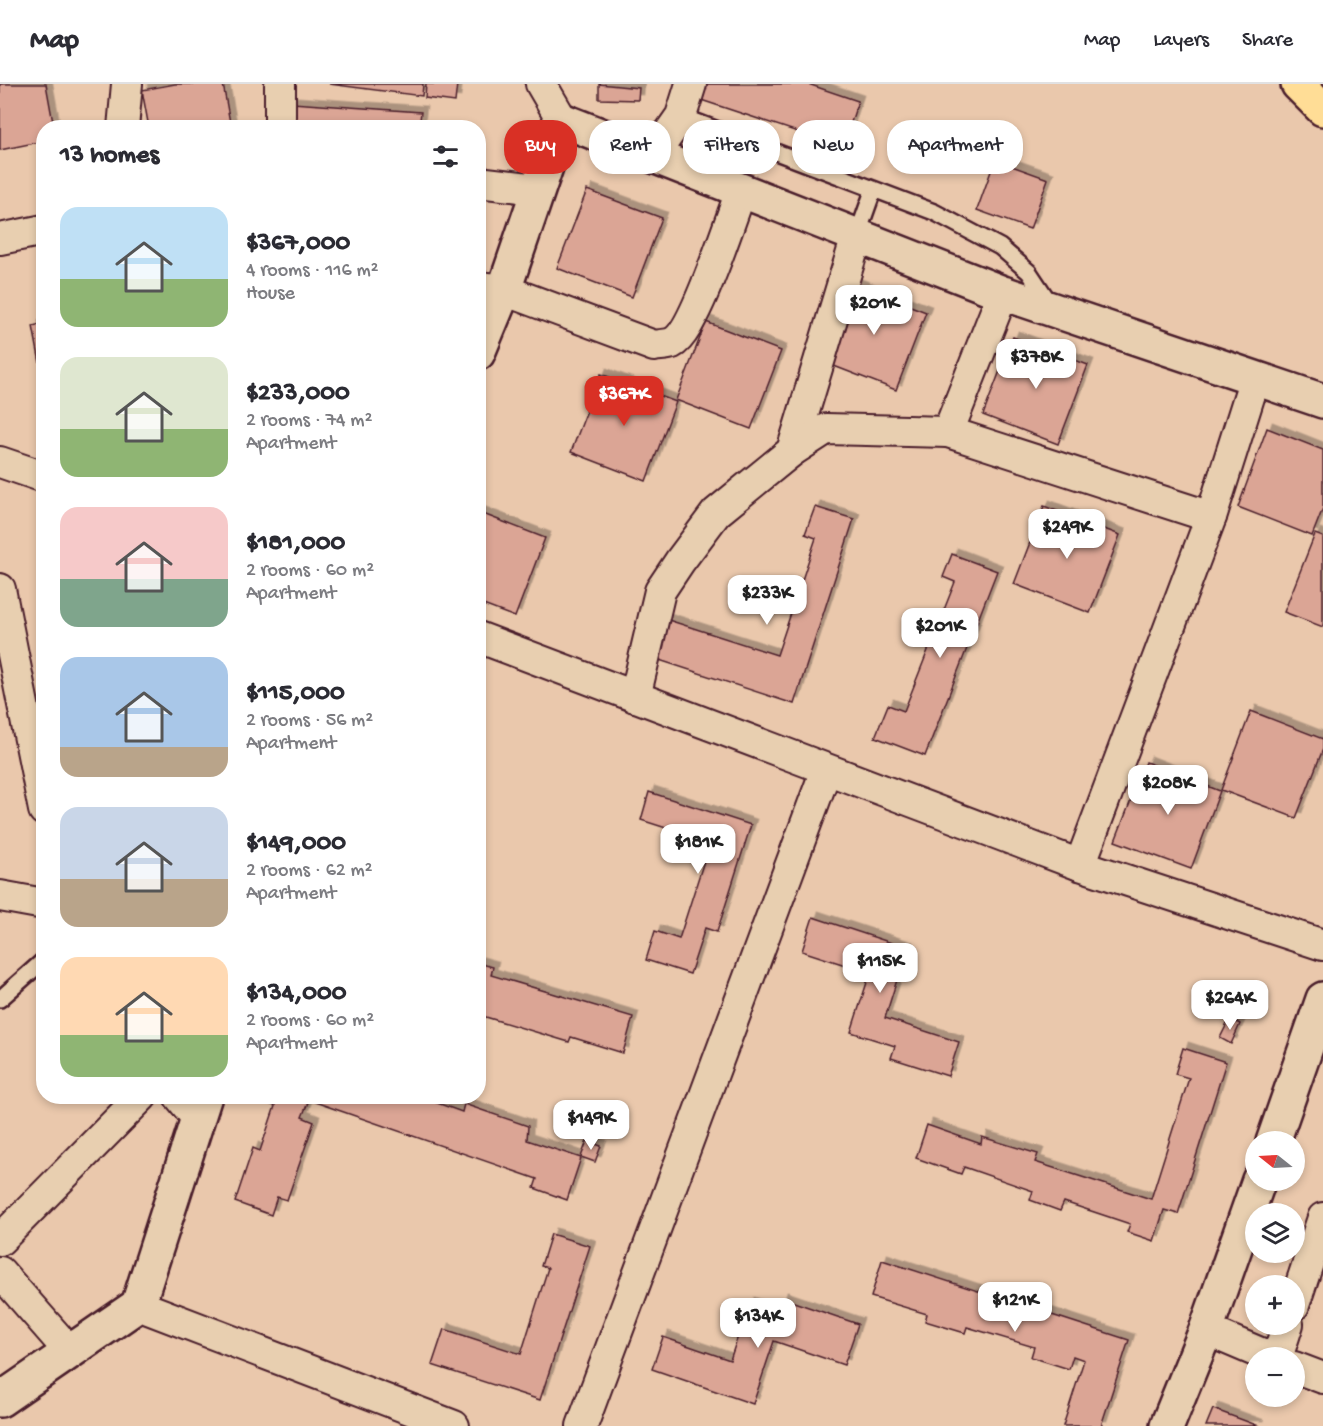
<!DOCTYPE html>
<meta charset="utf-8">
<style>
body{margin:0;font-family:"Gochi Hand",sans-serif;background:#f2f2f3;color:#2b2b33;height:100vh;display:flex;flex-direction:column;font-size:22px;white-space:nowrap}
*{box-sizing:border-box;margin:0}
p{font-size:20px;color:#7c7c81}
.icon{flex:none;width:33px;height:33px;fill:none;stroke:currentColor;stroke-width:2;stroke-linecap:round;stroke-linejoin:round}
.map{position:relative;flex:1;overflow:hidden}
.panel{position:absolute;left:36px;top:36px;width:450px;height:984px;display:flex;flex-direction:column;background:#fff;border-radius:24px;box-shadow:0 3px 9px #0003}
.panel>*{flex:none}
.top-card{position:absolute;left:504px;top:36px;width:570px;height:54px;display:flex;gap:12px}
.needle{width:39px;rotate:288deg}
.controls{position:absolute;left:1245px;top:1047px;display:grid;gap:12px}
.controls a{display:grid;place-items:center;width:60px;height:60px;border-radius:50%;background:#fff;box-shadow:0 3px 9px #0003;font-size:30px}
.price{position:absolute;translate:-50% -51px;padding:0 14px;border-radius:12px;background:#fff;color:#222;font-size:20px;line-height:39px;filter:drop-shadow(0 2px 3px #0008)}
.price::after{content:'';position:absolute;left:50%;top:36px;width:18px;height:14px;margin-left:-9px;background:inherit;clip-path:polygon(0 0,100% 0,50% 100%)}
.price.active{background:#d93025;color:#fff}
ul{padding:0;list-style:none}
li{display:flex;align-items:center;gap:18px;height:150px;padding:0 24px}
li span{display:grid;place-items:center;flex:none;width:168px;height:120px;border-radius:18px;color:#555}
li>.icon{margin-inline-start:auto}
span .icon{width:72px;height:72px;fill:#fffc;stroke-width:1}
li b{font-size:26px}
h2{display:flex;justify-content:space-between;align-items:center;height:72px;padding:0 24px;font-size:26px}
.tag{padding:0 21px;border-radius:24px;background:#fff;box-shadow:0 3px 9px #0003;font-size:21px;line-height:54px}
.tag.active{background:#d93025;color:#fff}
header{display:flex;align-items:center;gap:36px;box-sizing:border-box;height:84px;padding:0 30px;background:#fff;border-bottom:2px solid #e1e1e2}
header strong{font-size:28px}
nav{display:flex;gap:33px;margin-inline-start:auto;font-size:21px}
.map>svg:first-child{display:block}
</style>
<header>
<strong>Map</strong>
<nav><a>Map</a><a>Layers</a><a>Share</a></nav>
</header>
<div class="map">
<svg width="1323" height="1342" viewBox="0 0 1323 1342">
<defs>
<filter id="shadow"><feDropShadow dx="5.5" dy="-5.5" stdDeviation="0" flood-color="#0004"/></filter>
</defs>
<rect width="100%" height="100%" fill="#eac8ac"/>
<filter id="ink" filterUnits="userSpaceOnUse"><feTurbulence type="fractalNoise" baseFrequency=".0167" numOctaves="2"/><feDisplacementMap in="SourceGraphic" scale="12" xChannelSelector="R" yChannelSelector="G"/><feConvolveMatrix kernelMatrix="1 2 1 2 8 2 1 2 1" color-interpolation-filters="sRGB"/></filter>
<g filter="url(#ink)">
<!-- building -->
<g fill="#dba595" stroke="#4a1f2b" stroke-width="1.5" filter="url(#shadow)">
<polygon points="0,0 46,0 54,44 44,44 44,57 0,66"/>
<polygon points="175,0 223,0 231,44 149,44 142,6"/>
<polygon points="329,0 423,0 422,12"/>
<polygon points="426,0 457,0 455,18 425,14"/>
<polygon points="599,0 639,4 638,16 599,15"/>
<polygon points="693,0 808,0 858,17 843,63 689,12"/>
<polygon points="292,19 421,28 419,44 290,44"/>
<polygon points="995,76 1048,95 1030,145 977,126"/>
<polygon points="587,106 662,134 632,213 557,184"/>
<polygon points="851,199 926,228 896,306 821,277"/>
<polygon points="706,238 781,267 751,345 676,316"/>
<polygon points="44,239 44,300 33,242"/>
<polygon points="1013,253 1088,281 1058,360 983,331"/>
<polygon points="601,290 676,318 646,397 571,368"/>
<polygon points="1267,344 1323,366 1323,424 1312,452 1238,423"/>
<polygon points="1044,422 1120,451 1090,529 1014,500"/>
<polygon points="815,423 854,435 794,620 650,573 662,534 777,571 816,454 805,450"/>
<polygon points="478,428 545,454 515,533 478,519"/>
<polygon points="1315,450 1323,453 1323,543 1284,528"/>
<polygon points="952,470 997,487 925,672 875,653 888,621 904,627 955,498 943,493"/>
<polygon points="1251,627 1323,655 1323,665 1296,734 1221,706"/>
<polygon points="1146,678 1220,707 1191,785 1115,757"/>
<polygon points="649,708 751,741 717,848 705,844 690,890 646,876 655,847 679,855 710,758 641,736"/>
<polygon points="813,833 907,864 885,934 959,958 948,992 891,974 895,962 851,948 870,889 802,867"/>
<polygon points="478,879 493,883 491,891 633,933 623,969 571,953 569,958 479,931 482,919 478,918"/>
<polygon points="1230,934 1240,940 1231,960 1220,954"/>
<polygon points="1183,964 1226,978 1178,1130 1164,1126 1154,1157 1127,1148 1130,1140 1064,1118 1060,1127 1030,1116 1033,1107 964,1083 961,1090 916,1074 927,1041 981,1060 982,1053 1038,1070 1035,1078 1151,1115 1189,994 1175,990"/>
<polygon points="271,1012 418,1012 462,1028 464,1020 528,1042 527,1056 581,1074 567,1116 534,1104 537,1095 309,1016 302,1033 314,1038 287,1116 277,1113 271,1131 235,1118 253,1064 260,1067 275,1022 269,1020"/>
<polygon points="587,1057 601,1062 595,1078 581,1073"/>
<polygon points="551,1150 590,1162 540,1316 432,1281 444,1245 521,1270 548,1184 541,1182"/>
<polygon points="882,1176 1129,1256 1101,1342 1063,1342 1084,1276 1073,1272 1069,1285 1031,1273 1034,1263 967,1243 965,1249 925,1237 927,1230 871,1213"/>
<polygon points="782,1214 858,1240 844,1281 774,1257 753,1320 652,1285 663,1253 730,1276 749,1219 777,1229"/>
<polygon points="1213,1325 1259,1342 1206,1342"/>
</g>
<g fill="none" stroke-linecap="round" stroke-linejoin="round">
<!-- service casing -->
<g stroke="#4a1f2b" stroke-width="20">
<g id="service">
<polyline points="681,32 934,128 1000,163 1029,188 1051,221"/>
<polyline points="857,152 873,107"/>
<polyline points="0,915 44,876"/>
</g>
</g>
<!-- minor casing -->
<g stroke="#4a1f2b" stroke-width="34">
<g id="minor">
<polyline points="280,0 280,44"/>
<polyline points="541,0 562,36"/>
<polyline points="123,44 127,0"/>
<polyline points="653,72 681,32 691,0"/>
<polyline points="478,98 537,105"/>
<polyline points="0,155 44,146"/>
<path d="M478 203 504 206 654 262C659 261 667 261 672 259 694 249 731 134 741 107"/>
<polyline points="948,348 1003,209"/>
<polyline points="792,367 857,152"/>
<polyline points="0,378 44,393"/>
<polyline points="0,505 44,726"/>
<polyline points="478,553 1080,781 1323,861"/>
<polyline points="635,613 660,507 680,477 716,429 792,367 826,345 948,348 1211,433"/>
<polyline points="1080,781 1211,433 1255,294"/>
<polyline points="0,812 44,820"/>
<polyline points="179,1012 197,1034"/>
<polyline points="0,1156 142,1012"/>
<polyline points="0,1188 70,1268"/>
<polyline points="138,1221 454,1342"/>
<polyline points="1294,1221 1323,1134"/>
<polyline points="1206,1246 1272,1274"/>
<polyline points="1277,1274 1288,1240"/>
<polyline points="1294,1283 1323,1294"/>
<polyline points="582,1342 826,686"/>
</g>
</g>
<!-- tertiary casing -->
<g stroke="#4a1f2b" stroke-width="38">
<g id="tertiary">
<polyline points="478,269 504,206 562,36 1003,209 1323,317"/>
<polyline points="1273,1058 1323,915"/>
<polyline points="0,1316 138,1221 205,1012"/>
<polyline points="1167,1342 1206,1246 1259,1096"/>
</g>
</g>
<!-- trunk casing -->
<g stroke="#4a1f2b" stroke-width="38">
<polyline id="trunk" points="1298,0 1323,25"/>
</g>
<!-- service -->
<use href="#service" stroke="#e8cfb0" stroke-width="15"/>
<!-- minor -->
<use href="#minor" stroke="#e8cfb0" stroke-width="30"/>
<!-- tertiary -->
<use href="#tertiary" stroke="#e8cfb0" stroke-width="33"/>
<!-- trunk -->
<use href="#trunk" stroke="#ffdd96" stroke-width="33"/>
</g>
</g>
</svg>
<div class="controls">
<a><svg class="needle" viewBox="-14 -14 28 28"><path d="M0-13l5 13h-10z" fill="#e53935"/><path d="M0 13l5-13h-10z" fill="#7c7c81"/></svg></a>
<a><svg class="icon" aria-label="layers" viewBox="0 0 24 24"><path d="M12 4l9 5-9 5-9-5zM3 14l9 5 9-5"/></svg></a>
<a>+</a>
<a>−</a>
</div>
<b class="price" style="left:874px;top:252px">$201K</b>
<b class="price" style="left:1036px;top:306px">$378K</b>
<b class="price active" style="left:624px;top:343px">$367K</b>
<b class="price" style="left:1067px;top:476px">$249K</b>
<b class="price" style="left:767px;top:542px">$233K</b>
<b class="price" style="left:940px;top:575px">$201K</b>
<b class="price" style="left:1168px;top:732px">$208K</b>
<b class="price" style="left:698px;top:791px">$181K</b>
<b class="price" style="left:880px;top:910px">$115K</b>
<b class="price" style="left:1230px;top:947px">$264K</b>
<b class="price" style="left:591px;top:1067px">$149K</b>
<b class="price" style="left:1015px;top:1249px">$121K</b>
<b class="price" style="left:758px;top:1265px">$134K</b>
<div class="top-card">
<a class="tag active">Buy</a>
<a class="tag">Rent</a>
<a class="tag">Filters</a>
<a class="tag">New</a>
<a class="tag">Apartment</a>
</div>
<section class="panel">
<h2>13 homes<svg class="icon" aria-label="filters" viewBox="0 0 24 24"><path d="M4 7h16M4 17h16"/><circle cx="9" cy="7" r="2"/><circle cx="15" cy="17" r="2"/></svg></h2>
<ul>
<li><span style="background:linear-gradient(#bfe0f5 60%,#8fb573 0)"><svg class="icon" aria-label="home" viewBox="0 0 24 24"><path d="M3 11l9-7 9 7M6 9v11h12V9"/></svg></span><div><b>$367,000</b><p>4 rooms · 116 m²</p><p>House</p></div></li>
<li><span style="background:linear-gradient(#dfe7d0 60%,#8fb573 0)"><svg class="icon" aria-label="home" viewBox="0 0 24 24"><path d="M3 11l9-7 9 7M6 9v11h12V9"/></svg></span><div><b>$233,000</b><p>2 rooms · 74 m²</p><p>Apartment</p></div></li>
<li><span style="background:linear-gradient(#f6c9c9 60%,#7fa58c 0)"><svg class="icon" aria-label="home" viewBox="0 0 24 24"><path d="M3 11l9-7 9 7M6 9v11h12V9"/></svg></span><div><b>$181,000</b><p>2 rooms · 60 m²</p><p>Apartment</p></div></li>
<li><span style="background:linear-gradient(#a9c7e8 75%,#b9a48a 0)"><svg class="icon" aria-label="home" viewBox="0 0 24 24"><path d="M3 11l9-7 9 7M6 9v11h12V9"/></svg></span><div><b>$115,000</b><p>2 rooms · 56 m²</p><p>Apartment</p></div></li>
<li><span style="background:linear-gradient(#c9d6e8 60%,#b9a48a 0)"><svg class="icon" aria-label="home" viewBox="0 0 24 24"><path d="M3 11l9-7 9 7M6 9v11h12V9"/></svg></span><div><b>$149,000</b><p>2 rooms · 62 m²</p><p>Apartment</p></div></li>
<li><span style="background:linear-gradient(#ffd9b3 65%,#8fb573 0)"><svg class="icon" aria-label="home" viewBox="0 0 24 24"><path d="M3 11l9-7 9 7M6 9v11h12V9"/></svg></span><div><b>$134,000</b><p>2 rooms · 60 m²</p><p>Apartment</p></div></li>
</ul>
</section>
</div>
